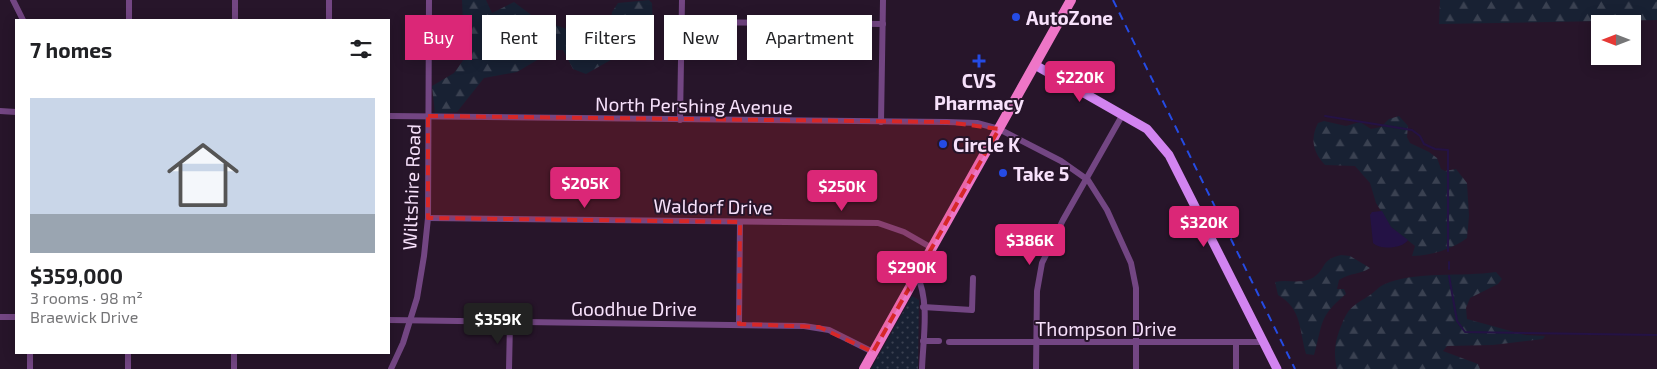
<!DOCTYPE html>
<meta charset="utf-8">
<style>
body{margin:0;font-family:"Exo 2",sans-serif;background:#f6f6f6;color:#202124;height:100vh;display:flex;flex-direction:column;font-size:19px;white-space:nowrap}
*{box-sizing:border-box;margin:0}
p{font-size:16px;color:#757577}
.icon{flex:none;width:28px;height:28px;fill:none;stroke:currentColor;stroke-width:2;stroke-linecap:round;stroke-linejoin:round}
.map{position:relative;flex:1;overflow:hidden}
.drawer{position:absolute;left:15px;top:19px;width:375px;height:335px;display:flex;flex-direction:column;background:#fff;border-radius:0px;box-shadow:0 2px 12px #0003}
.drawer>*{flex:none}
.guide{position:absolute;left:405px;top:15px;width:475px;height:45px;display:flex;gap:10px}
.needle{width:32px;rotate:270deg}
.fabs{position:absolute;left:1591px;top:15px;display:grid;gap:10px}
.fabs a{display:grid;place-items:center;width:50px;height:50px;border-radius:0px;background:#fff;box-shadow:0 2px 12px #0003;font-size:25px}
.price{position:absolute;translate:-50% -42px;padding:0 11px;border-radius:5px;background:#db2777;color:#fff;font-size:16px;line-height:32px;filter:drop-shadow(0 1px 2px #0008)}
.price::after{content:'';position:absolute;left:50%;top:30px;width:15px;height:11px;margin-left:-8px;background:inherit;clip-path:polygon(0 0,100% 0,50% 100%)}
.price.current{background:#222;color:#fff}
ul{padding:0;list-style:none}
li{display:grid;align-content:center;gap:10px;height:265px;padding:0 15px}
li+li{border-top:1px solid #e0e0e0}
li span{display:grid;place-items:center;height:155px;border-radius:0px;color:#555}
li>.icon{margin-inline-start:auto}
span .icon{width:90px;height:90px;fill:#fffc;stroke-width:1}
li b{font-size:21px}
h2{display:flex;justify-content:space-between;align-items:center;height:60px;padding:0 15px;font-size:21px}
.chip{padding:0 18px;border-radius:0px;background:#fff;box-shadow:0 2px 12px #0003;font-size:18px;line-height:45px}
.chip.current{background:#db2777;color:#fff}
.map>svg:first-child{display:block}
</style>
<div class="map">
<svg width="1657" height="369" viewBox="0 0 1657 369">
<defs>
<pattern id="green-dots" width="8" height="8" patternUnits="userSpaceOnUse" patternTransform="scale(1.25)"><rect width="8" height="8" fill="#182133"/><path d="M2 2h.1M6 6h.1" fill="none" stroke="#3a4151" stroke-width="1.8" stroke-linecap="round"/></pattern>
<pattern id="forest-firs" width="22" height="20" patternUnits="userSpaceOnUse" patternTransform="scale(1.25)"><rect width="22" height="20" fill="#182133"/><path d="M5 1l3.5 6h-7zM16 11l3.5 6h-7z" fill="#3a4151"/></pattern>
</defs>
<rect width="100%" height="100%" fill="#27152a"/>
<!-- green -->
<polygon fill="url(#green-dots)" points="912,296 919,300 918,369 871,369"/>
<!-- forest -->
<g fill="url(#forest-firs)">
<path d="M462 0H486L492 13 514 2 534 17 572 31C583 24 587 22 600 27L610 23 612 12 618 3 649 0 652 3 654 46 616 57 586 74 573 69 563 50H554L517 72 484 78 457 112 435 114 432 86 454 73 464 59 470 40V33L463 23Z"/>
<polygon points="1440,0 1657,0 1657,20 1439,24"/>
<path d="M1399 116 1408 126 1407 137 1410 143 1429 152 1437 158 1441 169 1445 171 1456 169 1467 183 1469 216 1467 238C1453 249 1429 256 1412 256L1415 246 1391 227 1376 203 1370 183 1355 166 1325 165C1313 152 1310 139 1318 123L1324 121 1346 126 1360 122 1371 129 1381 127 1389 119Z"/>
<path d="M1341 255 1350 256 1370 268C1359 275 1352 272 1339 280L1337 289H1344L1346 294C1318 317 1323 324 1314 355L1306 354C1299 329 1302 309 1278 295L1275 282C1288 279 1302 285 1314 277 1327 268 1320 260 1341 255Z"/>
<path d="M1496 272 1502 279 1498 284 1470 298 1466 308 1467 319 1525 335 1545 336 1543 339 1493 345 1447 346 1443 351 1478 364 1480 369H1337C1333 352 1335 340 1342 324 1349 306 1355 305 1370 295 1375 292 1379 286 1385 284 1414 271 1463 277 1496 272Z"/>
</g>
<!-- water -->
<path fill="#241245" d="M1382 211 1391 227 1408 240C1402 249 1380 250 1373 243L1370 215 1372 212Z"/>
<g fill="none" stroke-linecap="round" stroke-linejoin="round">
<!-- stream -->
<g stroke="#241245" stroke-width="2">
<polyline points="1325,116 1412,130 1420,136 1424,144 1435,149 1448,150 1448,251"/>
<polyline points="1449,262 1449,269"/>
<polyline points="1449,276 1457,321 1465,332 1657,335"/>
</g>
<!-- street -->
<g stroke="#734683" stroke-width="6">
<polyline points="13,0 23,20"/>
<polyline points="129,20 129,0"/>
<polyline points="235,20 235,0"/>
<polyline points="329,20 329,0"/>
<polyline points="681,22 883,24"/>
<polyline points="0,111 16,112"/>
<polyline points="389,116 947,122 977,123 999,129 1061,161 1088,180 1107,210 1131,263 1136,288 1136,369"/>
<polyline points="680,120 682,0"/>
<polyline points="881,122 883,0"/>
<polyline points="428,218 878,223 904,232 932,248"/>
<path d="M917 275C930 302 923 339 922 369"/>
<polyline points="923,307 972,310 973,278"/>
<polyline points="0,317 16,317"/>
<polyline points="389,320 804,326 829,330 873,352"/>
<polyline points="739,324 740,222"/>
<polyline points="923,341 939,341"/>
<polyline points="949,342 1264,342"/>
<polyline points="1236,343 1236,369"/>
<polyline points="30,369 30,352"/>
<polyline points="128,369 128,352"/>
<polyline points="234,369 234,352"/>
<polyline points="391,369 403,343 417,298 424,256 428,218 429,0"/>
<polyline points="509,369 510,322"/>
<polyline points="1036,369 1037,291 1042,263 1063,220 1123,114"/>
</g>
<!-- secondary -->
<polyline stroke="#d284f0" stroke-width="9" points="1035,65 1147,129 1169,155 1277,369"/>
<!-- primary -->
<polyline stroke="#ee76c7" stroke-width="10" points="864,369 1071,0"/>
<!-- rail -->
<polyline stroke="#254be4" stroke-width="2" stroke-dasharray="8 6" stroke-linecap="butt" points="1113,0 1295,369"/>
</g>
<!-- marked area -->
<path fill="#d62828" fill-opacity="0.2" stroke="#d62828" stroke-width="4" stroke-dasharray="10 6" stroke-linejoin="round" d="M428 116 947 122 999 129 873 352 819 327 739 324 740 222 428 218Z"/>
<!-- markers -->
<g fill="#254be4" stroke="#27152a" stroke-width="2">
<circle cx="1016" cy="17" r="5"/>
<path d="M976.5 53.5h5v5h5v5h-5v5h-5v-5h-5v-5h5z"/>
<circle cx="943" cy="144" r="5"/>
<circle cx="1003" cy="173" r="5"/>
</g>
<g text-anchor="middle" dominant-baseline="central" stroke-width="4" stroke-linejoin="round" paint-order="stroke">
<!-- poi labels -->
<g font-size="19" font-weight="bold" fill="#f7e1fb" stroke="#27152a" text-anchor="start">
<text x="1026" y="17">AutoZone</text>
<text x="979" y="80" text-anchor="middle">CVS<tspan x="979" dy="22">Pharmacy</tspan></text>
<text x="953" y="144">Circle K</text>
<text x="1013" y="173">Take 5</text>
</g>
<!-- street labels -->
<g font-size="19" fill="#f7e1fb" stroke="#27152a">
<text transform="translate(694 105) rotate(1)">North Pershing Avenue</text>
<text transform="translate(411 187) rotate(-88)">Wiltshire Road</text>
<text transform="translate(713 206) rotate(1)">Waldorf Drive</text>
<text x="634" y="308">Goodhue Drive</text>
<text x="1106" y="328">Thompson Drive</text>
</g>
</g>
</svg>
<div class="fabs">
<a><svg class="needle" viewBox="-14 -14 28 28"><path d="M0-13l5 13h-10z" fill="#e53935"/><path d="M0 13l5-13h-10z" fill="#757577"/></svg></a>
</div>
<b class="price" style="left:1080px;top:103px">$220K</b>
<b class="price" style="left:585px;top:209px">$205K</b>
<b class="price" style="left:842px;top:212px">$250K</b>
<b class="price" style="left:1204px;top:248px">$320K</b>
<b class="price" style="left:1030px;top:266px">$386K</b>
<b class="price" style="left:912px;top:293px">$290K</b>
<b class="price current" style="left:498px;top:345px">$359K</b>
<div class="guide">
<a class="chip current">Buy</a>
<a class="chip">Rent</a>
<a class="chip">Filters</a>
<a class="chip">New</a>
<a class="chip">Apartment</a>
</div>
<section class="drawer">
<h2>7 homes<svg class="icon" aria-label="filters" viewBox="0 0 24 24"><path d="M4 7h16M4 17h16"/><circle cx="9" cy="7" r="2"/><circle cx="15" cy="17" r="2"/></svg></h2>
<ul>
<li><span style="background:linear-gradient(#c9d6e8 75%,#9aa5b1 0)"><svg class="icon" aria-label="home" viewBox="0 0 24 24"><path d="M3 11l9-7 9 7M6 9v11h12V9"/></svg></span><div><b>$359,000</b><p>3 rooms · 98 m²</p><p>Braewick Drive</p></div></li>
</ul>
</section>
</div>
